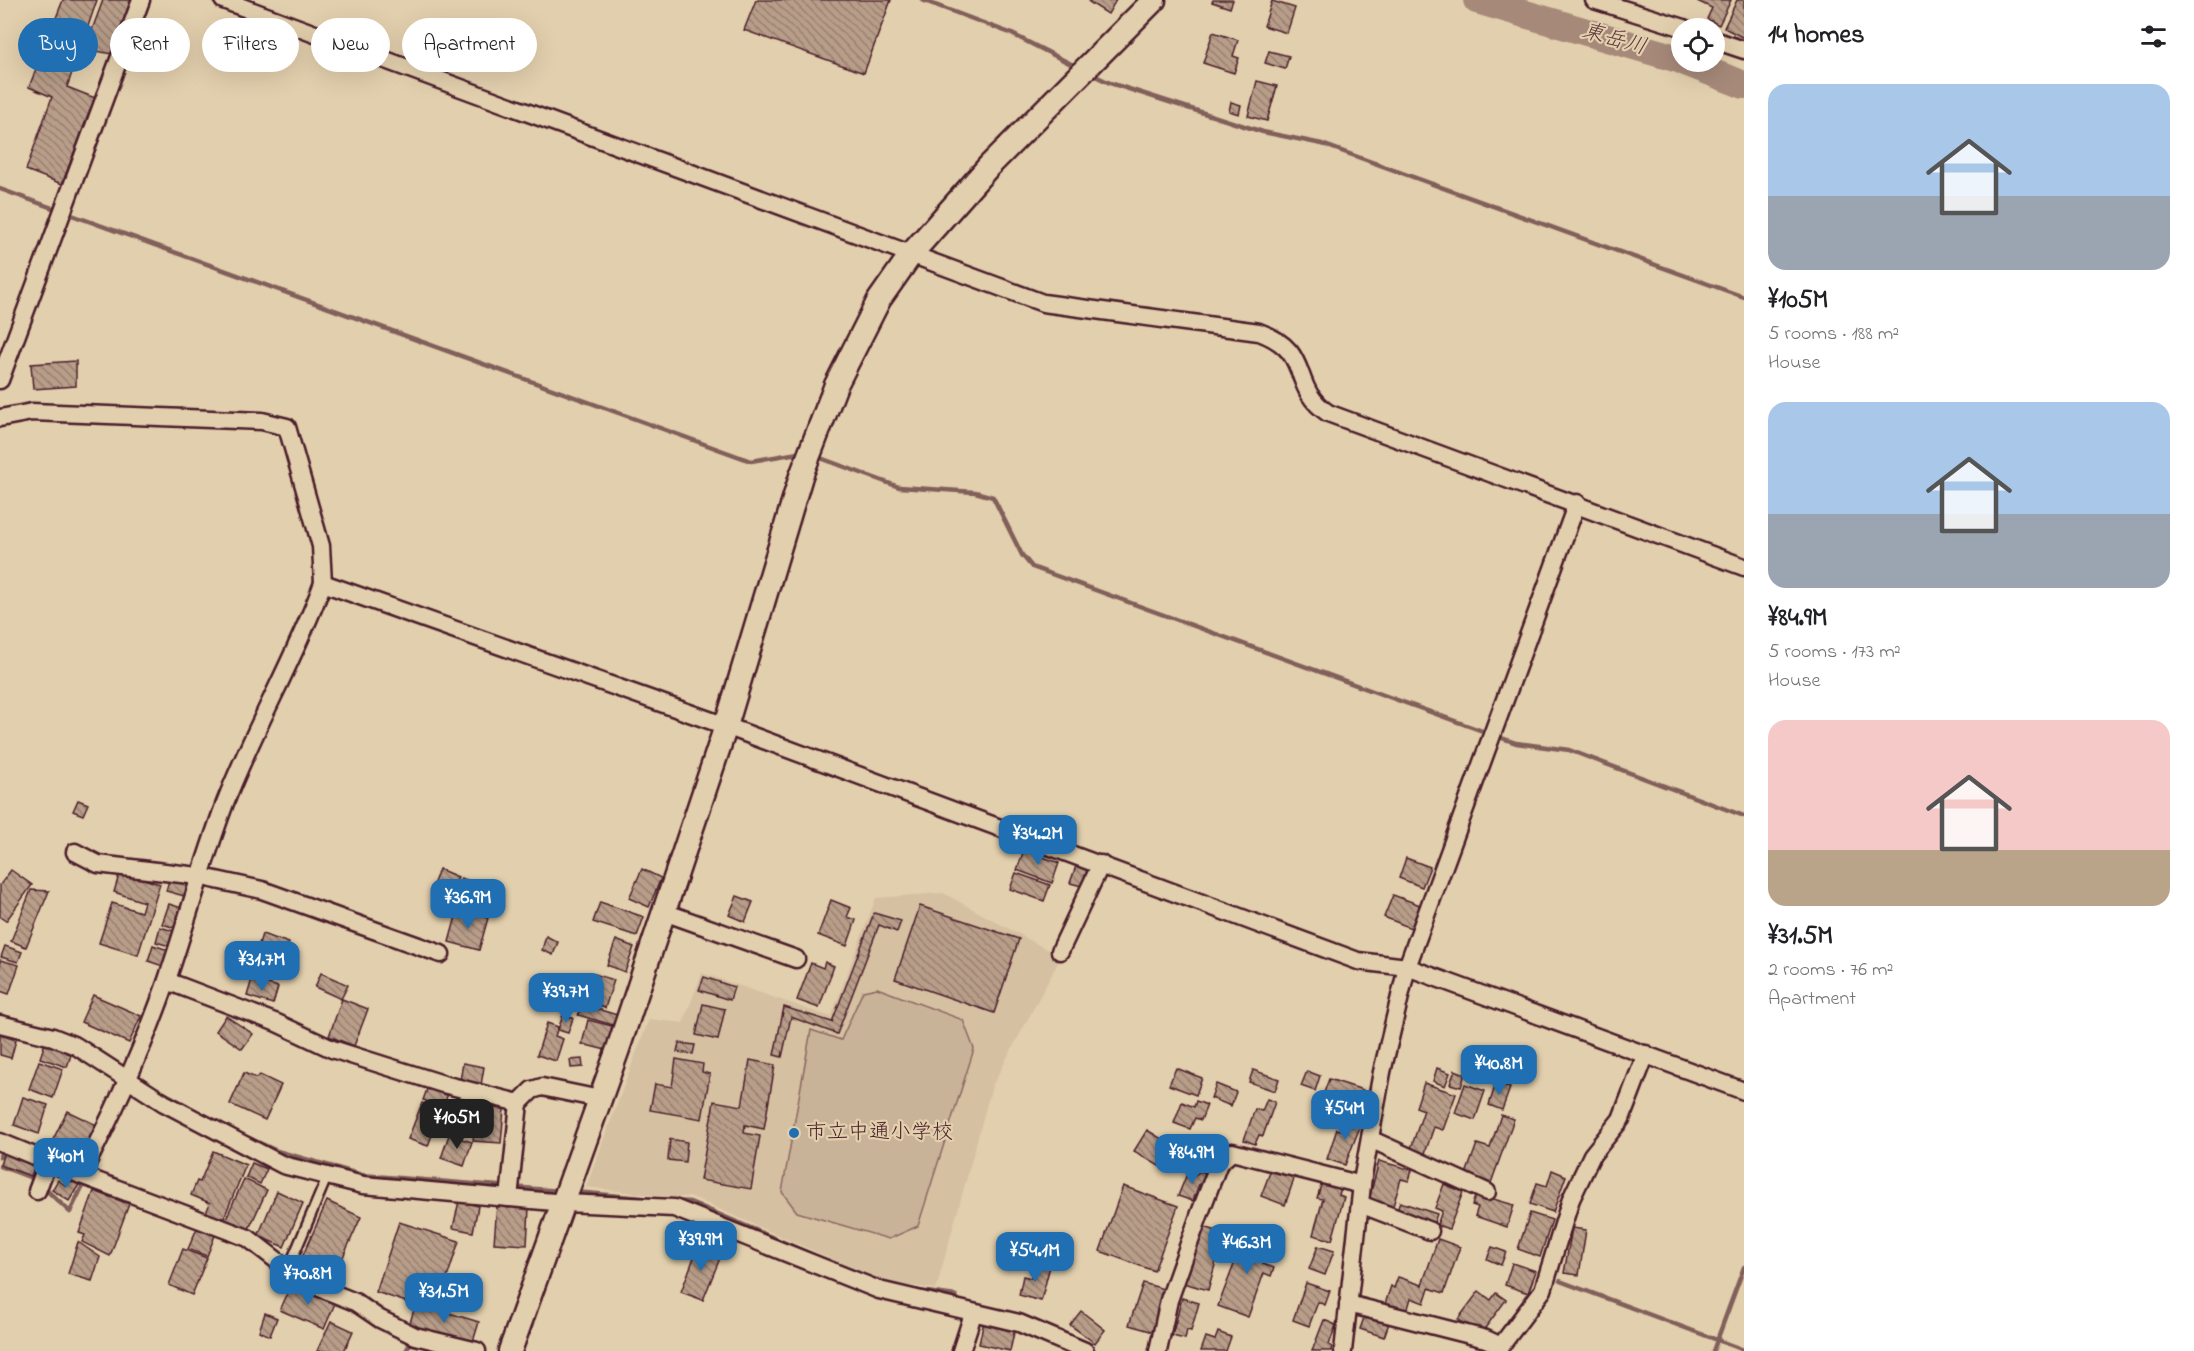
<!DOCTYPE html>
<meta charset="utf-8">
<style>
body{margin:0;font-family:"Indie Flower","Klee One",sans-serif;background:#f2f2f2;color:#202124;height:100vh;display:flex;flex-direction:column;font-size:22px;white-space:nowrap}
*{box-sizing:border-box;margin:0}
p{font-size:20px;color:#757577}
.icon{flex:none;width:33px;height:33px;fill:none;stroke:currentColor;stroke-width:2;stroke-linecap:round;stroke-linejoin:round}
.map{position:relative;flex:1;overflow:hidden}
.sheet{display:flex;flex-direction:column;background:#fff;width:450px}
.sheet>*{flex:none}
.guide{position:absolute;left:18px;top:18px;width:570px;height:54px;display:flex;gap:12px}
.tools{position:absolute;left:1671px;top:18px;display:grid;gap:12px}
.tools a{display:grid;place-items:center;width:54px;height:54px;border-radius:50%;background:#fff;box-shadow:0 6px 24px #0002;font-size:30px}
.price{position:absolute;translate:-50% -51px;padding:0 14px;border-radius:12px;background:#1f6fb2;color:#fff;font-size:20px;line-height:39px;filter:drop-shadow(0 2px 3px #0008)}
.price::after{content:'';position:absolute;left:50%;top:36px;width:18px;height:14px;margin-left:-9px;background:inherit;clip-path:polygon(0 0,100% 0,50% 100%)}
.price.active{background:#222;color:#fff}
ul{padding:0;list-style:none}
li{display:grid;align-content:center;gap:12px;height:318px;padding:0 24px}
li span{display:grid;place-items:center;height:186px;border-radius:18px;color:#555}
li>.icon{margin-inline-start:auto}
span .icon{width:108px;height:108px;fill:#fffc;stroke-width:1}
li b{font-size:26px}
h2{display:flex;justify-content:space-between;align-items:center;height:72px;padding:0 24px;font-size:26px}
.pill{padding:0 21px;border-radius:27px;background:#fff;box-shadow:0 6px 24px #0002;font-size:21px;line-height:54px}
.pill.active{background:#1f6fb2;color:#fff}
main{display:flex;flex:1;min-height:0}
.map>svg:first-child{display:block}
</style>
<main>
<div class="map">
<svg width="1744" height="1351" viewBox="0 0 1744 1351">
<defs>
<pattern id="building-back-hatch" width="6" height="6" patternUnits="userSpaceOnUse" patternTransform="scale(1.5)"><rect width="6" height="6" fill="#b89e89"/><path d="M-1 5l2 2M0 0l6 6M5-1l2 2" fill="none" stroke="#988070"/></pattern>
</defs>
<rect width="100%" height="100%" fill="#e2cfad"/>
<filter id="ink" filterUnits="userSpaceOnUse"><feTurbulence type="fractalNoise" baseFrequency=".0167" numOctaves="2"/><feDisplacementMap in="SourceGraphic" scale="12" xChannelSelector="R" yChannelSelector="G"/><feConvolveMatrix kernelMatrix="1 2 1 2 8 2 1 2 1" color-interpolation-filters="sRGB"/></filter>
<g filter="url(#ink)">
<!-- built -->
<polygon fill="#d5c0a2" points="943,893 1061,957 992,1086 936,1289 895,1284 863,1273 690,1196 676,1198 586,1187 649,1019 683,1023 702,973 831,1017 876,898"/>
<!-- garden -->
<polygon fill="#c9b398" stroke="#8a6962" stroke-width="1.5" points="877,988 963,1020 974,1049 918,1226 889,1239 797,1212 782,1192 811,1030 841,1040 863,991"/>
<g fill="none" stroke-linecap="round" stroke-linejoin="round">
<!-- stream -->
<g stroke="#815f5a" stroke-width="4.5">
<polyline points="922,0 1010,33 1079,68"/>
<polyline points="1089,73 1110,83 1263,132 1322,144 1744,297"/>
<polyline points="0,189 751,461 804,452"/>
<polyline points="815,456 899,487 975,492 993,497 1022,555 1032,567 1488,733"/>
<polyline points="1496,736 1516,743 1569,750 1744,816"/>
<polyline points="99,1051 117,1063"/>
<polyline points="164,1093 188,1106"/>
<polyline points="249,1138 277,1151 362,1175 561,1191"/>
<polyline points="0,1157 2,1148"/>
<polyline points="0,1166 37,1180"/>
<polyline points="42,1186 70,1212 83,1185 93,1188"/>
<polyline points="575,1192 653,1199"/>
<polyline points="674,1201 690,1202 811,1254"/>
<polyline points="1560,1281 1744,1350"/>
<polyline points="905,1289 956,1296 960,1305"/>
<polyline points="406,1351 412,1340"/>
<polyline points="1713,1351 1744,1267"/>
</g>
<!-- river -->
<g stroke="#a68979" stroke-width="28">
<polyline points="1477,0 1682,60"/>
<polyline points="1685,62 1744,85"/>
</g>
</g>
<!-- building -->
<g fill="url(#building-back-hatch)" stroke="#4a1f2b" stroke-width="1.5">
<polygon points="63,0 97,0 67,87 95,98 62,184 26,170 52,97 29,87"/>
<polygon points="103,0 132,0 112,54 85,49"/>
<polygon points="756,0 891,0 864,73 744,30"/>
<polygon points="1090,0 1116,0 1108,14 1089,2"/>
<polygon points="1213,0 1233,0 1230,8 1212,2"/>
<polygon points="1695,0 1731,0 1719,25 1707,19 1712,8"/>
<polygon points="1737,0 1744,0 1744,38 1724,28"/>
<polygon points="1272,1 1295,8 1287,33 1264,26"/>
<polygon points="1213,32 1238,40 1233,56 1239,58 1234,73 1203,63"/>
<polygon points="1269,51 1289,56 1285,69 1265,63"/>
<polygon points="1257,81 1277,86 1267,121 1248,116"/>
<polygon points="1231,102 1241,105 1239,114 1229,111"/>
<polygon points="76,361 76,386 33,389 31,364"/>
<polygon points="78,800 88,804 83,815 73,811"/>
<polygon points="1024,850 1059,863 1052,883 1017,870"/>
<polygon points="1406,858 1430,867 1422,887 1399,878"/>
<polygon points="1076,866 1087,870 1082,886 1070,883"/>
<polygon points="439,869 458,877 450,898 431,891"/>
<polygon points="642,869 661,878 649,907 629,898"/>
<polygon points="11,870 32,885 6,921 0,917 0,885"/>
<polygon points="120,872 160,884 138,955 99,943 112,903 141,912 144,902 114,892"/>
<polygon points="1016,873 1050,885 1044,901 1010,889"/>
<polygon points="170,877 192,883 188,897 166,891"/>
<polygon points="461,878 490,888 482,909 454,899"/>
<polygon points="31,890 49,891 26,947 11,941"/>
<polygon points="1393,895 1420,905 1411,928 1384,917"/>
<polygon points="737,896 753,902 745,922 729,915"/>
<polygon points="831,900 851,908 847,917 856,920 847,946 818,935"/>
<polygon points="600,902 644,917 637,936 593,922"/>
<polygon points="169,904 185,909 179,929 162,924"/>
<polygon points="920,906 1019,939 994,1013 895,979"/>
<polygon points="458,909 488,918 479,950 449,942"/>
<polygon points="874,913 901,921 897,932 879,925 837,1034 791,1017 782,1057 774,1055 784,1007 832,1022"/>
<polygon points="160,927 177,932 173,947 156,942"/>
<polygon points="262,934 289,943 279,973 253,964"/>
<polygon points="546,936 558,942 553,955 542,950"/>
<polygon points="616,940 634,947 625,972 607,965"/>
<polygon points="153,945 171,951 166,967 148,961"/>
<polygon points="5,946 22,952 18,962 1,957"/>
<polygon points="0,960 19,965 9,994 0,991"/>
<polygon points="825,962 834,966 819,1008 797,1000 811,963 823,968"/>
<polygon points="321,973 348,985 341,999 315,987"/>
<polygon points="591,973 614,980 605,1008 581,1000"/>
<polygon points="704,977 734,987 730,1000 699,990"/>
<polygon points="252,979 278,987 273,1004 247,996"/>
<polygon points="93,995 141,1016 129,1043 81,1022"/>
<polygon points="342,999 368,1009 354,1046 329,1036"/>
<polygon points="581,1004 617,1015 613,1025 578,1015"/>
<polygon points="703,1004 725,1009 718,1040 696,1035"/>
<polygon points="563,1015 573,1018 568,1033 558,1030"/>
<polygon points="226,1016 253,1034 242,1049 216,1031"/>
<polygon points="588,1020 612,1026 606,1050 582,1044"/>
<polygon points="547,1023 558,1027 555,1036 563,1039 556,1061 537,1055"/>
<polygon points="0,1035 16,1040 11,1058 0,1055"/>
<polygon points="45,1043 72,1052 67,1067 40,1058"/>
<polygon points="679,1043 695,1045 693,1054 677,1052"/>
<polygon points="582,1059 583,1067 571,1068 570,1060"/>
<polygon points="676,1059 703,1064 702,1072 710,1074 702,1119 650,1110 655,1084 672,1087"/>
<polygon points="750,1060 775,1065 764,1129 745,1125 744,1133 760,1136 751,1189 700,1180 714,1101 742,1106"/>
<polygon points="39,1061 63,1069 53,1098 29,1089"/>
<polygon points="463,1063 484,1067 481,1085 460,1081"/>
<polygon points="1176,1068 1202,1078 1196,1095 1169,1085"/>
<polygon points="1437,1068 1450,1073 1445,1086 1433,1081"/>
<polygon points="1253,1070 1279,1079 1275,1091 1249,1082"/>
<polygon points="1455,1070 1465,1074 1461,1087 1450,1084"/>
<polygon points="1307,1071 1320,1076 1315,1091 1301,1086"/>
<polygon points="244,1073 256,1078 260,1075 281,1085 265,1120 230,1104"/>
<polygon points="1329,1079 1363,1090 1356,1109 1322,1098"/>
<polygon points="1424,1083 1456,1094 1443,1130 1434,1127 1423,1159 1409,1154 1424,1110 1416,1107"/>
<polygon points="1496,1083 1510,1088 1502,1110 1489,1105"/>
<polygon points="429,1084 449,1091 443,1107 423,1100"/>
<polygon points="1216,1084 1236,1092 1231,1106 1211,1098"/>
<polygon points="1465,1084 1485,1091 1475,1120 1455,1113"/>
<polygon points="23,1097 48,1105 39,1134 14,1125"/>
<polygon points="1267,1099 1275,1102 1263,1136 1259,1135 1255,1144 1244,1140 1255,1109 1262,1111"/>
<polygon points="1196,1101 1207,1105 1201,1120 1195,1118 1190,1129 1174,1123 1182,1102 1194,1107"/>
<polygon points="422,1103 441,1110 428,1146 408,1139"/>
<polygon points="476,1107 504,1109 501,1143 473,1141"/>
<polygon points="67,1111 101,1127 83,1164 49,1148"/>
<polygon points="1350,1115 1363,1119 1345,1165 1327,1159 1337,1129 1345,1131"/>
<polygon points="1501,1115 1514,1119 1491,1183 1466,1174 1477,1144 1490,1148"/>
<polygon points="1147,1130 1183,1152 1174,1167 1163,1160 1159,1166 1134,1151"/>
<polygon points="449,1135 472,1142 464,1166 441,1158"/>
<polygon points="670,1139 687,1142 685,1162 668,1160"/>
<polygon points="213,1151 246,1165 223,1220 206,1213 210,1203 191,1195 197,1181 200,1182"/>
<polygon points="4,1152 36,1163 31,1176 0,1165"/>
<polygon points="1379,1161 1412,1170 1409,1181 1401,1179 1393,1206 1369,1200"/>
<polygon points="252,1163 267,1169 260,1184 246,1177"/>
<polygon points="1272,1167 1295,1176 1285,1205 1261,1196"/>
<polygon points="1552,1170 1566,1176 1553,1212 1530,1204 1537,1183 1547,1186"/>
<polygon points="1200,1171 1208,1174 1204,1184 1199,1184 1193,1201 1178,1196 1187,1174 1194,1176"/>
<polygon points="71,1178 80,1183 69,1201 52,1190 58,1180 66,1186"/>
<polygon points="244,1179 267,1190 247,1233 224,1223"/>
<polygon points="1322,1182 1341,1187 1339,1195 1344,1197 1332,1240 1313,1235 1323,1199 1317,1198"/>
<polygon points="1444,1184 1463,1192 1449,1229 1437,1225 1442,1211 1435,1208"/>
<polygon points="1123,1186 1178,1206 1154,1271 1100,1251"/>
<polygon points="94,1191 129,1204 110,1256 82,1242 85,1235 79,1233"/>
<polygon points="277,1191 303,1203 284,1247 258,1236"/>
<polygon points="1476,1194 1514,1205 1507,1227 1475,1216 1478,1207 1472,1205"/>
<polygon points="327,1201 361,1217 334,1277 300,1262"/>
<polygon points="459,1201 478,1206 473,1232 453,1228"/>
<polygon points="1400,1202 1437,1214 1433,1225 1396,1214"/>
<polygon points="497,1205 529,1208 527,1245 494,1243"/>
<polygon points="1530,1213 1552,1220 1540,1257 1518,1249"/>
<polygon points="399,1222 459,1241 436,1312 376,1292"/>
<polygon points="1197,1225 1224,1233 1208,1290 1180,1282"/>
<polygon points="198,1226 216,1233 207,1256 188,1249"/>
<polygon points="1572,1228 1586,1230 1579,1275 1564,1273"/>
<polygon points="1247,1231 1272,1240 1263,1264 1274,1268 1271,1276 1264,1273 1248,1317 1218,1306"/>
<polygon points="1438,1239 1460,1247 1444,1293 1429,1288 1424,1303 1411,1298 1406,1315 1384,1307 1391,1286 1394,1288 1398,1277 1422,1285"/>
<polygon points="78,1242 100,1257 92,1281 68,1274"/>
<polygon points="699,1244 722,1253 703,1300 681,1292"/>
<polygon points="1318,1246 1334,1251 1325,1275 1309,1269"/>
<polygon points="1492,1247 1506,1252 1501,1265 1487,1259"/>
<polygon points="183,1249 207,1258 192,1295 169,1285"/>
<polygon points="1035,1263 1050,1266 1041,1301 1019,1295 1023,1276 1031,1278"/>
<polygon points="1512,1263 1536,1271 1528,1293 1505,1285"/>
<polygon points="293,1282 336,1301 324,1329 280,1310"/>
<polygon points="1143,1283 1167,1290 1154,1332 1129,1325"/>
<polygon points="1306,1283 1330,1291 1325,1305 1318,1302 1309,1326 1293,1320"/>
<polygon points="1479,1291 1491,1300 1496,1293 1506,1300 1480,1335 1458,1319"/>
<polygon points="1182,1298 1199,1303 1191,1331 1187,1330 1185,1339 1172,1336"/>
<polygon points="416,1303 479,1322 472,1345 409,1326"/>
<polygon points="1081,1311 1105,1330 1095,1343 1070,1325"/>
<polygon points="265,1313 277,1318 270,1336 259,1331"/>
<polygon points="1365,1315 1389,1323 1384,1337 1360,1329"/>
<polygon points="1324,1320 1336,1325 1329,1345 1332,1347 1331,1351 1312,1351"/>
<polygon points="331,1321 353,1331 344,1351 317,1351"/>
<polygon points="984,1321 1015,1328 1010,1351 979,1344"/>
<polygon points="1218,1332 1231,1337 1226,1351 1201,1351 1206,1337 1215,1340"/>
</g>
<g fill="none" stroke-linecap="round" stroke-linejoin="round">
<!-- lane casing -->
<g stroke="#4a1f2b" stroke-width="13">
<polyline id="lane" points="288,1269 327,1177"/>
</g>
<!-- street casing -->
<g stroke="#4a1f2b" stroke-width="21">
<g id="street">
<path d="M223 0 1043 303 1259 332C1314 352 1288 386 1328 413L1744 567"/>
<polyline points="1594,0 1684,28"/>
<polyline points="1714,40 1744,50"/>
<polyline points="0,380 141,0"/>
<polyline points="0,418 32,412 262,421 287,427 321,546 323,583"/>
<polyline points="75,852 98,864 198,876 262,890 441,954"/>
<polyline points="664,912 796,959"/>
<polyline points="1060,951 1101,864"/>
<polyline points="167,981 277,1023 332,1049 443,1084 519,1103 532,1090 542,1087 600,1099"/>
<polyline points="0,1024 53,1037 76,1046 164,1103 283,1165 363,1185 565,1203 674,1208 879,1290 1019,1323 1085,1351"/>
<polyline points="1370,1139 1487,1192"/>
<polyline points="0,1142 81,1175 248,1238 288,1269 318,1287 355,1302 380,1319 415,1336 477,1351"/>
<path d="M81 1175C114 1112 144 1047 167 980 187 921 203 862 225 803 254 728 295 659 323 583L726 726 1358 961 1407 967 1744 1091"/>
<polyline points="37,1191 48,1162"/>
<polyline points="509,1198 519,1103"/>
<polyline points="1360,1204 1430,1231"/>
<polyline points="1348,1304 1486,1339 1499,1345"/>
<polyline points="961,1351 973,1314"/>
<polyline points="1158,1351 1169,1300 1200,1213 1219,1163 1232,1152 1362,1185"/>
<polyline points="1343,1351 1363,1176 1382,1072 1407,967 1577,503"/>
<polyline points="1497,1351 1543,1290 1571,1199 1592,1155 1621,1119 1646,1054"/>
</g>
</g>
<!-- secondary casing -->
<g stroke="#4a1f2b" stroke-width="27">
<polyline id="secondary" points="510,1351 618,1049 726,726 801,476 836,385 879,300 912,253 989,166 1154,0"/>
</g>
<!-- lane -->
<use href="#lane" stroke="#e2cfad" stroke-width="8"/>
<!-- street -->
<use href="#street" stroke="#e2cfad" stroke-width="16"/>
<!-- secondary -->
<use href="#secondary" stroke="#e2cfad" stroke-width="22"/>
</g>
</g>
<!-- markers -->
<circle fill="#1f6fb2" stroke="#e2cfad" stroke-width="2" cx="794" cy="1133" r="6"/>
<g text-anchor="middle" dominant-baseline="central" stroke-width="4.5" stroke-linejoin="round" paint-order="stroke">
<!-- poi labels -->
<g font-size="21" fill="#4a1f2b" stroke="#e2cfad" text-anchor="start">
<text x="806" y="1133">市立中通小学校</text>
</g>
<!-- water labels -->
<g font-size="22" font-style="italic" fill="#5c343b" stroke="#e2cfad">
<text transform="translate(1614 40) rotate(16)">東岳川</text>
</g>
</g>
</svg>
<div class="tools">
<a><svg class="icon" aria-label="locate" viewBox="0 0 24 24"><circle cx="12" cy="12" r="6"/><path d="M12 2v4M12 18v4M2 12h4M18 12h4"/></svg></a>
</div>
<b class="price" style="left:1038px;top:866px">¥34.2M</b>
<b class="price" style="left:468px;top:930px">¥36.9M</b>
<b class="price" style="left:262px;top:992px">¥31.7M</b>
<b class="price" style="left:566px;top:1024px">¥39.7M</b>
<b class="price" style="left:1499px;top:1096px">¥40.8M</b>
<b class="price" style="left:1345px;top:1141px">¥54M</b>
<b class="price active" style="left:457px;top:1150px">¥105M</b>
<b class="price" style="left:1192px;top:1185px">¥84.9M</b>
<b class="price" style="left:66px;top:1189px">¥40M</b>
<b class="price" style="left:701px;top:1272px">¥39.9M</b>
<b class="price" style="left:1247px;top:1275px">¥46.3M</b>
<b class="price" style="left:1035px;top:1283px">¥54.1M</b>
<b class="price" style="left:308px;top:1306px">¥70.8M</b>
<b class="price" style="left:444px;top:1324px">¥31.5M</b>
<div class="guide">
<a class="pill active">Buy</a>
<a class="pill">Rent</a>
<a class="pill">Filters</a>
<a class="pill">New</a>
<a class="pill">Apartment</a>
</div>
</div>
<section class="sheet">
<h2>14 homes<svg class="icon" aria-label="filters" viewBox="0 0 24 24"><path d="M4 7h16M4 17h16"/><circle cx="9" cy="7" r="2"/><circle cx="15" cy="17" r="2"/></svg></h2>
<ul>
<li><span style="background:linear-gradient(#a9c7e8 60%,#9aa5b1 0)"><svg class="icon" aria-label="home" viewBox="0 0 24 24"><path d="M3 11l9-7 9 7M6 9v11h12V9"/></svg></span><div><b>¥105M</b><p>5 rooms · 188 m²</p><p>House</p></div></li>
<li><span style="background:linear-gradient(#a9c7e8 60%,#9aa5b1 0)"><svg class="icon" aria-label="home" viewBox="0 0 24 24"><path d="M3 11l9-7 9 7M6 9v11h12V9"/></svg></span><div><b>¥84.9M</b><p>5 rooms · 173 m²</p><p>House</p></div></li>
<li><span style="background:linear-gradient(#f6c9c9 70%,#b9a48a 0)"><svg class="icon" aria-label="home" viewBox="0 0 24 24"><path d="M3 11l9-7 9 7M6 9v11h12V9"/></svg></span><div><b>¥31.5M</b><p>2 rooms · 76 m²</p><p>Apartment</p></div></li>
</ul>
</section>
</main>
